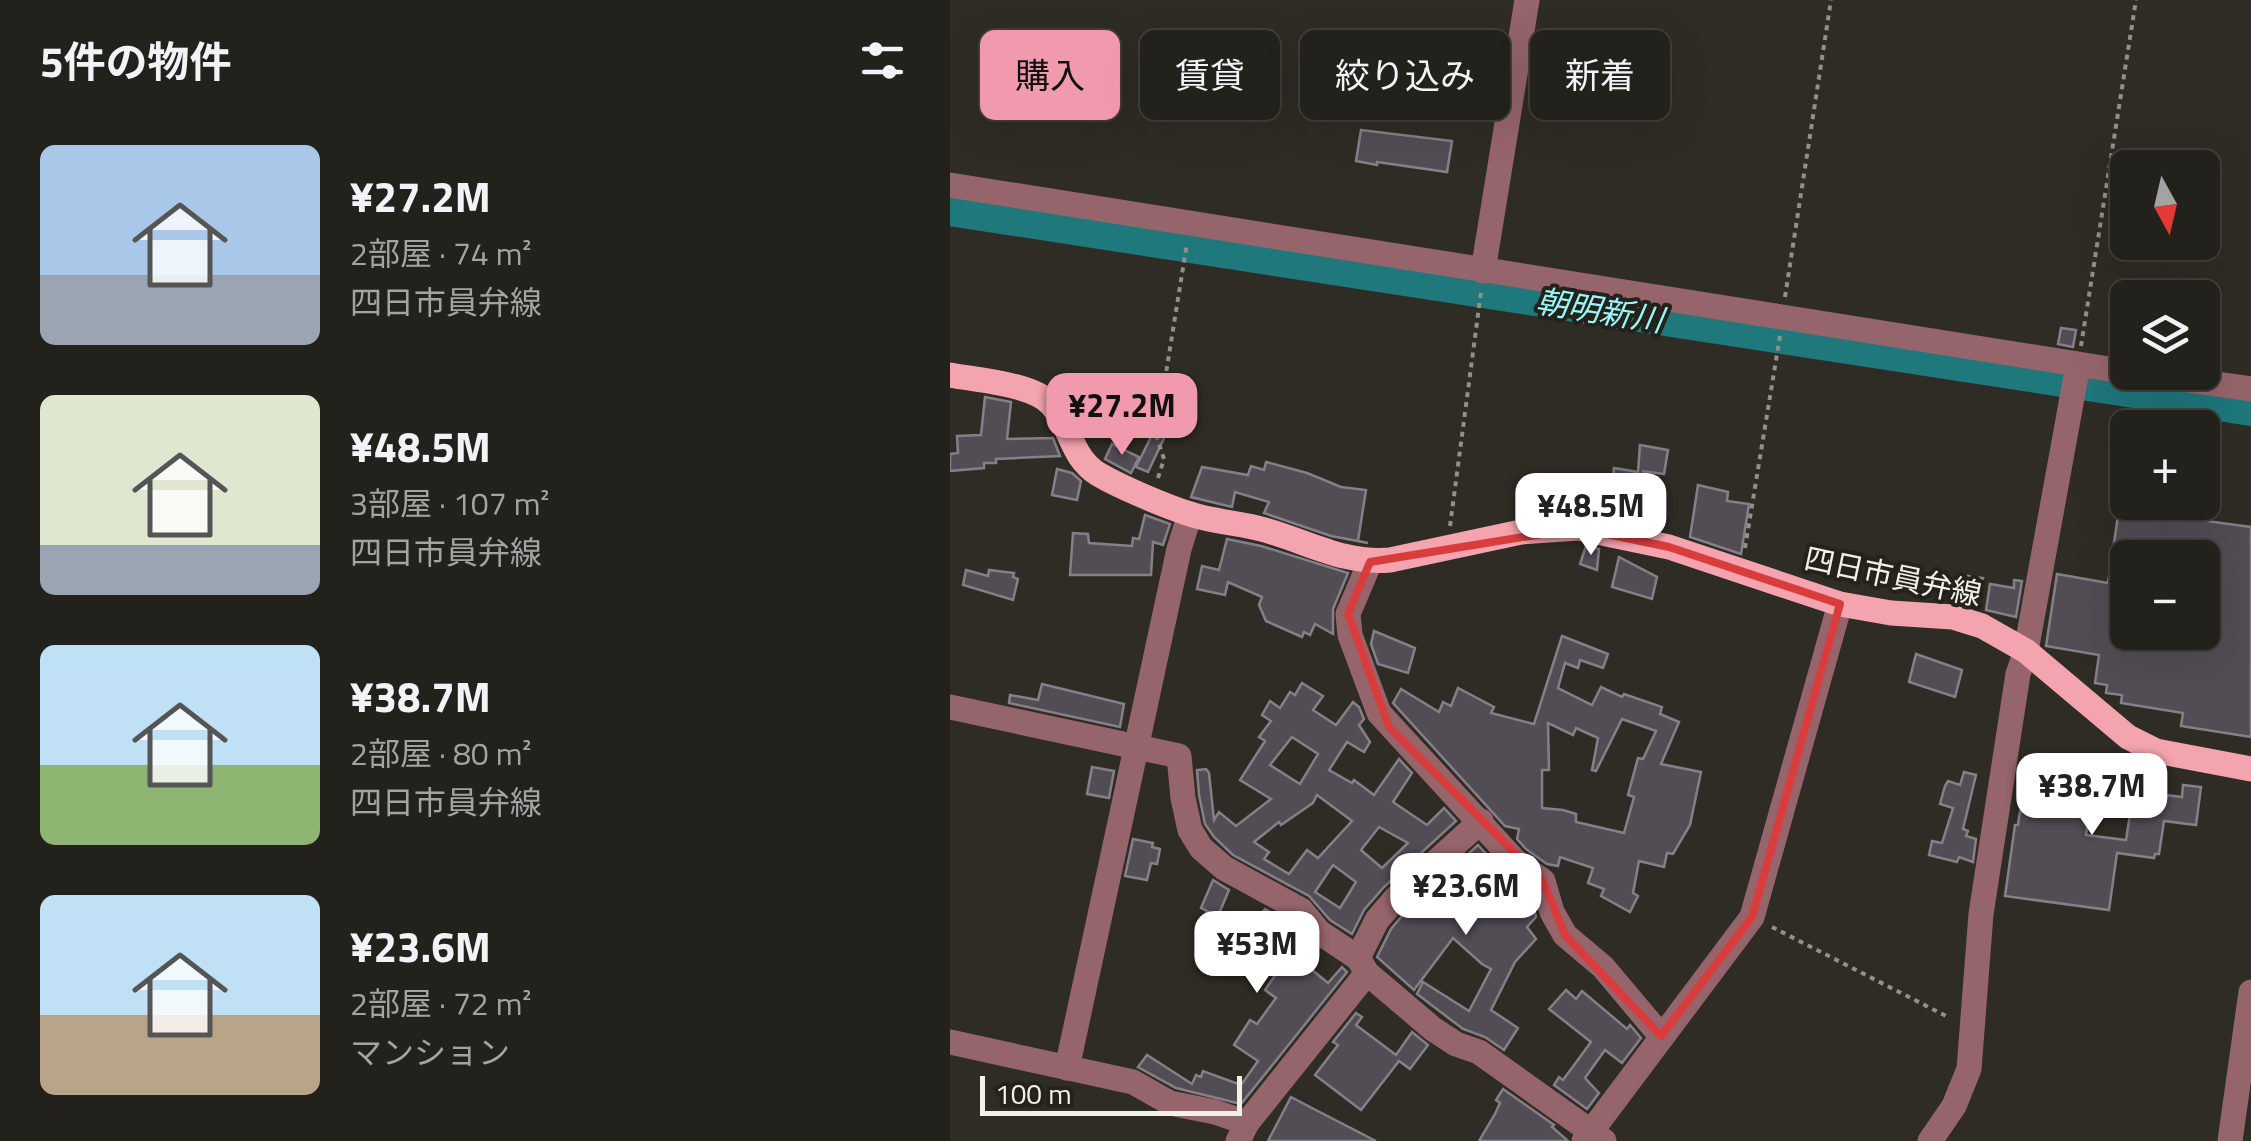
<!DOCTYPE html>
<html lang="ja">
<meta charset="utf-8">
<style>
body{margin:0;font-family:"Titillium Web","Noto Sans JP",sans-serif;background:#2a2924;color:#f1f3f6;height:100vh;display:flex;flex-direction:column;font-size:38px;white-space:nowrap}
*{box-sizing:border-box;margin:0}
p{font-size:32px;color:#a2a3a3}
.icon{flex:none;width:55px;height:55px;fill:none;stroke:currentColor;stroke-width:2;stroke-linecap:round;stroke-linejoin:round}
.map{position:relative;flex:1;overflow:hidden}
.sheet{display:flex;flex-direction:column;background:#22211b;width:950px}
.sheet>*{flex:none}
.top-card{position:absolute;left:30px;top:30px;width:950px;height:90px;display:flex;gap:20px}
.needle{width:65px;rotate:172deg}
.tools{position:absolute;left:1160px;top:150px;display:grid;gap:20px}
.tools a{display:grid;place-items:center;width:110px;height:110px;border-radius:15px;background:#22211b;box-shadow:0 10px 40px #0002,0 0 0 2px #3f3e3a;font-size:50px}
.scale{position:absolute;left:30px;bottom:25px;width:262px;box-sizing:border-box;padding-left:10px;border:5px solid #f2f0eb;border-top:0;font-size:28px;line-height:35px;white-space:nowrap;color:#f2f0eb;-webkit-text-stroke:8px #24221a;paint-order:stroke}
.price{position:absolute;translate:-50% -85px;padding:0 22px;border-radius:20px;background:#fff;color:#222;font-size:32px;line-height:65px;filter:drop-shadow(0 2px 5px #0008)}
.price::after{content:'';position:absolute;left:50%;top:60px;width:30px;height:22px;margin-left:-15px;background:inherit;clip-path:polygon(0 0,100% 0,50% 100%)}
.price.on{background:#f29aad;color:#111}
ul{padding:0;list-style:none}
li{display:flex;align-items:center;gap:30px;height:250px;padding:0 40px}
li span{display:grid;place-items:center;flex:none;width:280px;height:200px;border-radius:15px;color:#555}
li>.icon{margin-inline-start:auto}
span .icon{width:120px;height:120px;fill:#fffc;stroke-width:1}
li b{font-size:42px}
h2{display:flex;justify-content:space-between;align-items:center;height:120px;padding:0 40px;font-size:42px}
.tag{padding:0 35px;border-radius:15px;background:#22211b;box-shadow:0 10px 40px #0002,0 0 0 2px #3f3e3a;font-size:35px;line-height:90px}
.tag.on{background:#f29aad;color:#111}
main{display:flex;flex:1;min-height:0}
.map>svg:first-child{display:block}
</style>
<main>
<section class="sheet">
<h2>5件の物件<svg class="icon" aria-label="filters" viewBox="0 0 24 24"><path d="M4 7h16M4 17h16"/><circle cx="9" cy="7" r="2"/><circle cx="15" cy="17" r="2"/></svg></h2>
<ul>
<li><span style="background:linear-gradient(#a9c7e8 65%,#9aa5b1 0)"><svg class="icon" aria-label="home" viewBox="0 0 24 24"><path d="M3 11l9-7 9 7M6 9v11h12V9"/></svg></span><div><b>¥27.2M</b><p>2部屋 · 74 m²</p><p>四日市員弁線</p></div></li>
<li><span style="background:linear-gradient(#dfe7d0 75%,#9aa5b1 0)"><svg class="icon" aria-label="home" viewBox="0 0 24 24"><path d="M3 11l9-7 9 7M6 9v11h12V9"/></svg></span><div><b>¥48.5M</b><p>3部屋 · 107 m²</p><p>四日市員弁線</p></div></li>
<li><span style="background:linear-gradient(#bfe0f5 60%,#8fb573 0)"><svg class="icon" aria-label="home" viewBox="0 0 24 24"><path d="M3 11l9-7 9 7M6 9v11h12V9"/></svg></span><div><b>¥38.7M</b><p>2部屋 · 80 m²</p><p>四日市員弁線</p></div></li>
<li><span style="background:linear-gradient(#bfe0f5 60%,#b9a48a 0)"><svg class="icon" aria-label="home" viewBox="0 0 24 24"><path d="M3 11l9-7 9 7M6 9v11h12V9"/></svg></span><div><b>¥23.6M</b><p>2部屋 · 72 m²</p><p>マンション</p></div></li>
</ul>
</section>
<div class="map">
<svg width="1301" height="1141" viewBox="0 0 1301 1141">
<rect width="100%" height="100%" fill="#2e2c24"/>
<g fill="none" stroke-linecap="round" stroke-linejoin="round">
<!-- river -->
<polyline stroke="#1e787c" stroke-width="32" points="0,210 1301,410"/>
</g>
<!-- building -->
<g fill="#524c54" stroke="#867f88" stroke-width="2.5" fill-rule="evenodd">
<polygon points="411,130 502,141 497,172 427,162 427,165 406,161"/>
<polygon points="1111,328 1126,330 1123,347 1108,344"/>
<polygon points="35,397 61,402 57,439 103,438 110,456 46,459 46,463 34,463 34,468 0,471 0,454 8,453 7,436 31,435"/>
<polygon points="204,431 215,436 198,472 186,467"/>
<polygon points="162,444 189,457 181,473 155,459"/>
<polygon points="690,445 718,450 714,474 692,471 697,473 695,487 700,526 677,522 684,488 662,485 664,468 688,472"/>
<polygon points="316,462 357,473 391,487 416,490 408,541 418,543 381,536 314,513 319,502 285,492 282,507 241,497 252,467 298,475 301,466 314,470"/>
<polygon points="107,469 122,473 131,481 127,500 102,495"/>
<polygon points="748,485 778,492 777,501 799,504 791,554 740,537"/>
<path d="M1169 509 1301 527V737L1231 726 1233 713 1171 703 1172 695 1156 693 1157 685 1145 683 1149 655 1096 646 1107 574 1158 583ZM1178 558H1257L1252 586V632H1178Z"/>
<polygon points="195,515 220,524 213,545 203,542 201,575 120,575 123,533 138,534 139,543 182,546 183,538 189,539"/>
<polygon points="277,539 311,546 398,573 383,609 383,634 365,624 360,635 354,632 352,637 316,621 309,605 312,597 278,582 275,595 247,589 252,566 269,570"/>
<polygon points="636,546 649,549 647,570 630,564"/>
<polygon points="669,557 707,577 702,599 662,587"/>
<polygon points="16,570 38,576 39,570 64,573 63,577 68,579 63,600 13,585"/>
<polygon points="1018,576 1033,578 1030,593 1016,591"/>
<polygon points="1064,580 1072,581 1066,617 1036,610 1040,584 1064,588"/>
<polygon points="424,631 465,648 458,673 428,664 421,644"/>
<path d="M612 636 658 654 653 668 630 660 628 668 615 663 608 688 642 705 651 687 672 697 674 694 712 707 710 714 729 722 711 764 751 772 740 825 723 854 717 853 714 867 689 861 683 893 688 896 680 912 651 896 654 889 638 883 643 868 610 857 608 866 597 864 576 849 567 839 569 829 555 826 443 703 451 689 489 712 493 702 501 706 508 688 544 707 541 713 584 724ZM672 719 706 731 693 759 688 758 678 795 684 797 674 833 626 822V814L613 810 592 808V770H599L598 723 623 735 626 728 648 738 642 770 646 771Z"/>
<polygon points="966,654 1012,670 1005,697 959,682"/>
<path d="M352 683 373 696 363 710 386 725 403 702 409 707 414 719 409 725 420 742 414 752 397 742 379 770 402 783 404 780 424 795 449 759 462 773 443 802 477 825 494 808 506 821 434 887 414 910 402 934 380 920 359 896 283 855 264 837 255 824 249 795 247 770 256 769 259 773 264 820 269 812 286 826 321 799 290 780 315 741 309 737 321 721 312 715 320 701 330 708 340 692 345 695ZM342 737 368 754 350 784 320 765ZM367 795 402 821 368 858 357 850 339 874 314 859 319 852 304 842 329 822 331 825 363 803ZM429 827 458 843 432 868 411 850ZM383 865 406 882 390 908 365 892Z"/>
<polygon points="92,684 174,704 170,727 59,703 60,695 88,700"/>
<path d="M1187 761 1203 767 1200 793 1232 797 1233 785 1251 787 1246 825 1214 821 1209 854H1205L1204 858 1167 853 1159 910 1055 896 1065 825H1068L1070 811 1087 814 1090 795 1141 802 1144 773 1185 777ZM1141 802 1181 808 1176 840 1136 835Z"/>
<polygon points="142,767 164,771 159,798 137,794"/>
<polygon points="1014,772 1026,775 1013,829 1018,831 1016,836 1026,839 1023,862 1009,857 1007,862 979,855 982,841 992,843 1003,808 990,804 995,786 998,781 1010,785"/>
<polygon points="183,839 203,843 202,847 210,849 207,864 201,863 197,880 175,876"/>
<polygon points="528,845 553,872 576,889 573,892 582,900 586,917 577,927 586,939 565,962 541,1010 568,1028 554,1050 535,1037 513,1029 467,994 473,982 519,1011 541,969 532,964 503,938 464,990 427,957 441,929 458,909"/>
<polygon points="263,880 279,890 268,916 258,911 295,932 315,909 340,923 351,936 339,951 378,983 392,967 397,972 291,1104 226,1088 188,1067 197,1055 242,1084 246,1075 251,1077 253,1071 291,1085 308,1061 284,1045 300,1020 307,1024 326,998 315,990 326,974 304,957 299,965 258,942 260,938 247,931 257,911 251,908"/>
<polygon points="616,990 626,999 632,991 677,1029 680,1025 691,1038 672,1063 655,1050 635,1078 649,1093 637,1109 604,1085 609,1077 613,1080 641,1042 599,1009"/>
<polygon points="406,1013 412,1017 406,1025 446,1055 462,1032 478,1045 460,1069 449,1061 411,1110 365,1075 388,1045 383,1042"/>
<polygon points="553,1089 604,1125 602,1127 618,1141 529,1141 545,1114 550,1103 546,1100"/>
<polygon points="341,1097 360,1107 426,1141 318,1141"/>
</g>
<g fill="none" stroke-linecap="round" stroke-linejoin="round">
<!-- path -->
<g stroke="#929089" stroke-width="4" stroke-dasharray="5 5" stroke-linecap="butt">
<polyline points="835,297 881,0"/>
<polyline points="1131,346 1186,0"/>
<polyline points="208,478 214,459 206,435 237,243"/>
<polyline points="500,526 531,292"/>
<polyline points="795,548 830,336"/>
<polyline points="822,927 1000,1018"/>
</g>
<!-- minor -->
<g stroke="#96656b" stroke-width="25">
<polyline points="0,185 1178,372"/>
<polyline points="533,271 577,0"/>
<polyline points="1182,372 1301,389"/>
<polyline points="420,562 398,614 400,635 429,713 565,861 593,881 602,912 615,935 653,967 711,1036"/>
<polyline points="0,707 229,756 233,798 240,830 251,848 274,868 351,910 369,932 408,958 417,973 483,1029 506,1044 529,1052 654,1141"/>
<polyline points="408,958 427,920 446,898 531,821"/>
<polyline points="0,1042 183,1082 220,1103 265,1112 297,1123"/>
<polyline points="117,1068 229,549 240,514"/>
<polyline points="288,1141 297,1123 417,973"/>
<polyline points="634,1141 802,917 890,604"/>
<polyline points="980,1141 1004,1106 1019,1069 1031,914 1068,674 1076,651 1128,365"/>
<polyline points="1280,1141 1301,992"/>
</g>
<!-- major -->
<path stroke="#f4a4ae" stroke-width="25" d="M0 375C27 380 84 384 102 405 121 427 121 457 148 474 170 487 215 506 240 514 264 522 290 523 315 530 358 542 394 564 440 560L571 532 628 528 719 547 890 604 941 613 1003 617 1032 626 1076 651 1178 737 1206 751 1301 769"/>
</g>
<!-- marked area -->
<path fill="none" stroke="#d93c3c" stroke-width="8" stroke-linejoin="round" d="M628 528 719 547 890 604 802 917 711 1036 615 935 593 881 439 727 398 614 420 562Z"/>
<g text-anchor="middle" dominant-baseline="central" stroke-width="8" stroke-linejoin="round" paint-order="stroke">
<!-- street labels -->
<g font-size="30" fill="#f2f0eb" stroke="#24221a">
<text transform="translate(943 576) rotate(12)">四日市員弁線</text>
</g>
<!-- water labels -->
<g font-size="32" font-style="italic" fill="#99f6fa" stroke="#24221a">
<text transform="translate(650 310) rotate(9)">朝明新川</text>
</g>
</g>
</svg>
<div class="tools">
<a><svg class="needle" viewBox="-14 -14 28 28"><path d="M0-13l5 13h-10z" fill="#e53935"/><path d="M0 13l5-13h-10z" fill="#a2a3a3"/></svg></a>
<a><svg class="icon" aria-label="layers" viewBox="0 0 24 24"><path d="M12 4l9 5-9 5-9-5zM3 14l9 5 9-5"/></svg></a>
<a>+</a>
<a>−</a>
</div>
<div class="scale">100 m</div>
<b class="price on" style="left:172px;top:458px">¥27.2M</b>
<b class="price" style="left:641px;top:558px">¥48.5M</b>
<b class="price" style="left:1142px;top:838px">¥38.7M</b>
<b class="price" style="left:516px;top:938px">¥23.6M</b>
<b class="price" style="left:307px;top:996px">¥53M</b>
<div class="top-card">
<a class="tag on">購入</a>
<a class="tag">賃貸</a>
<a class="tag">絞り込み</a>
<a class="tag">新着</a>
</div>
</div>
</main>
